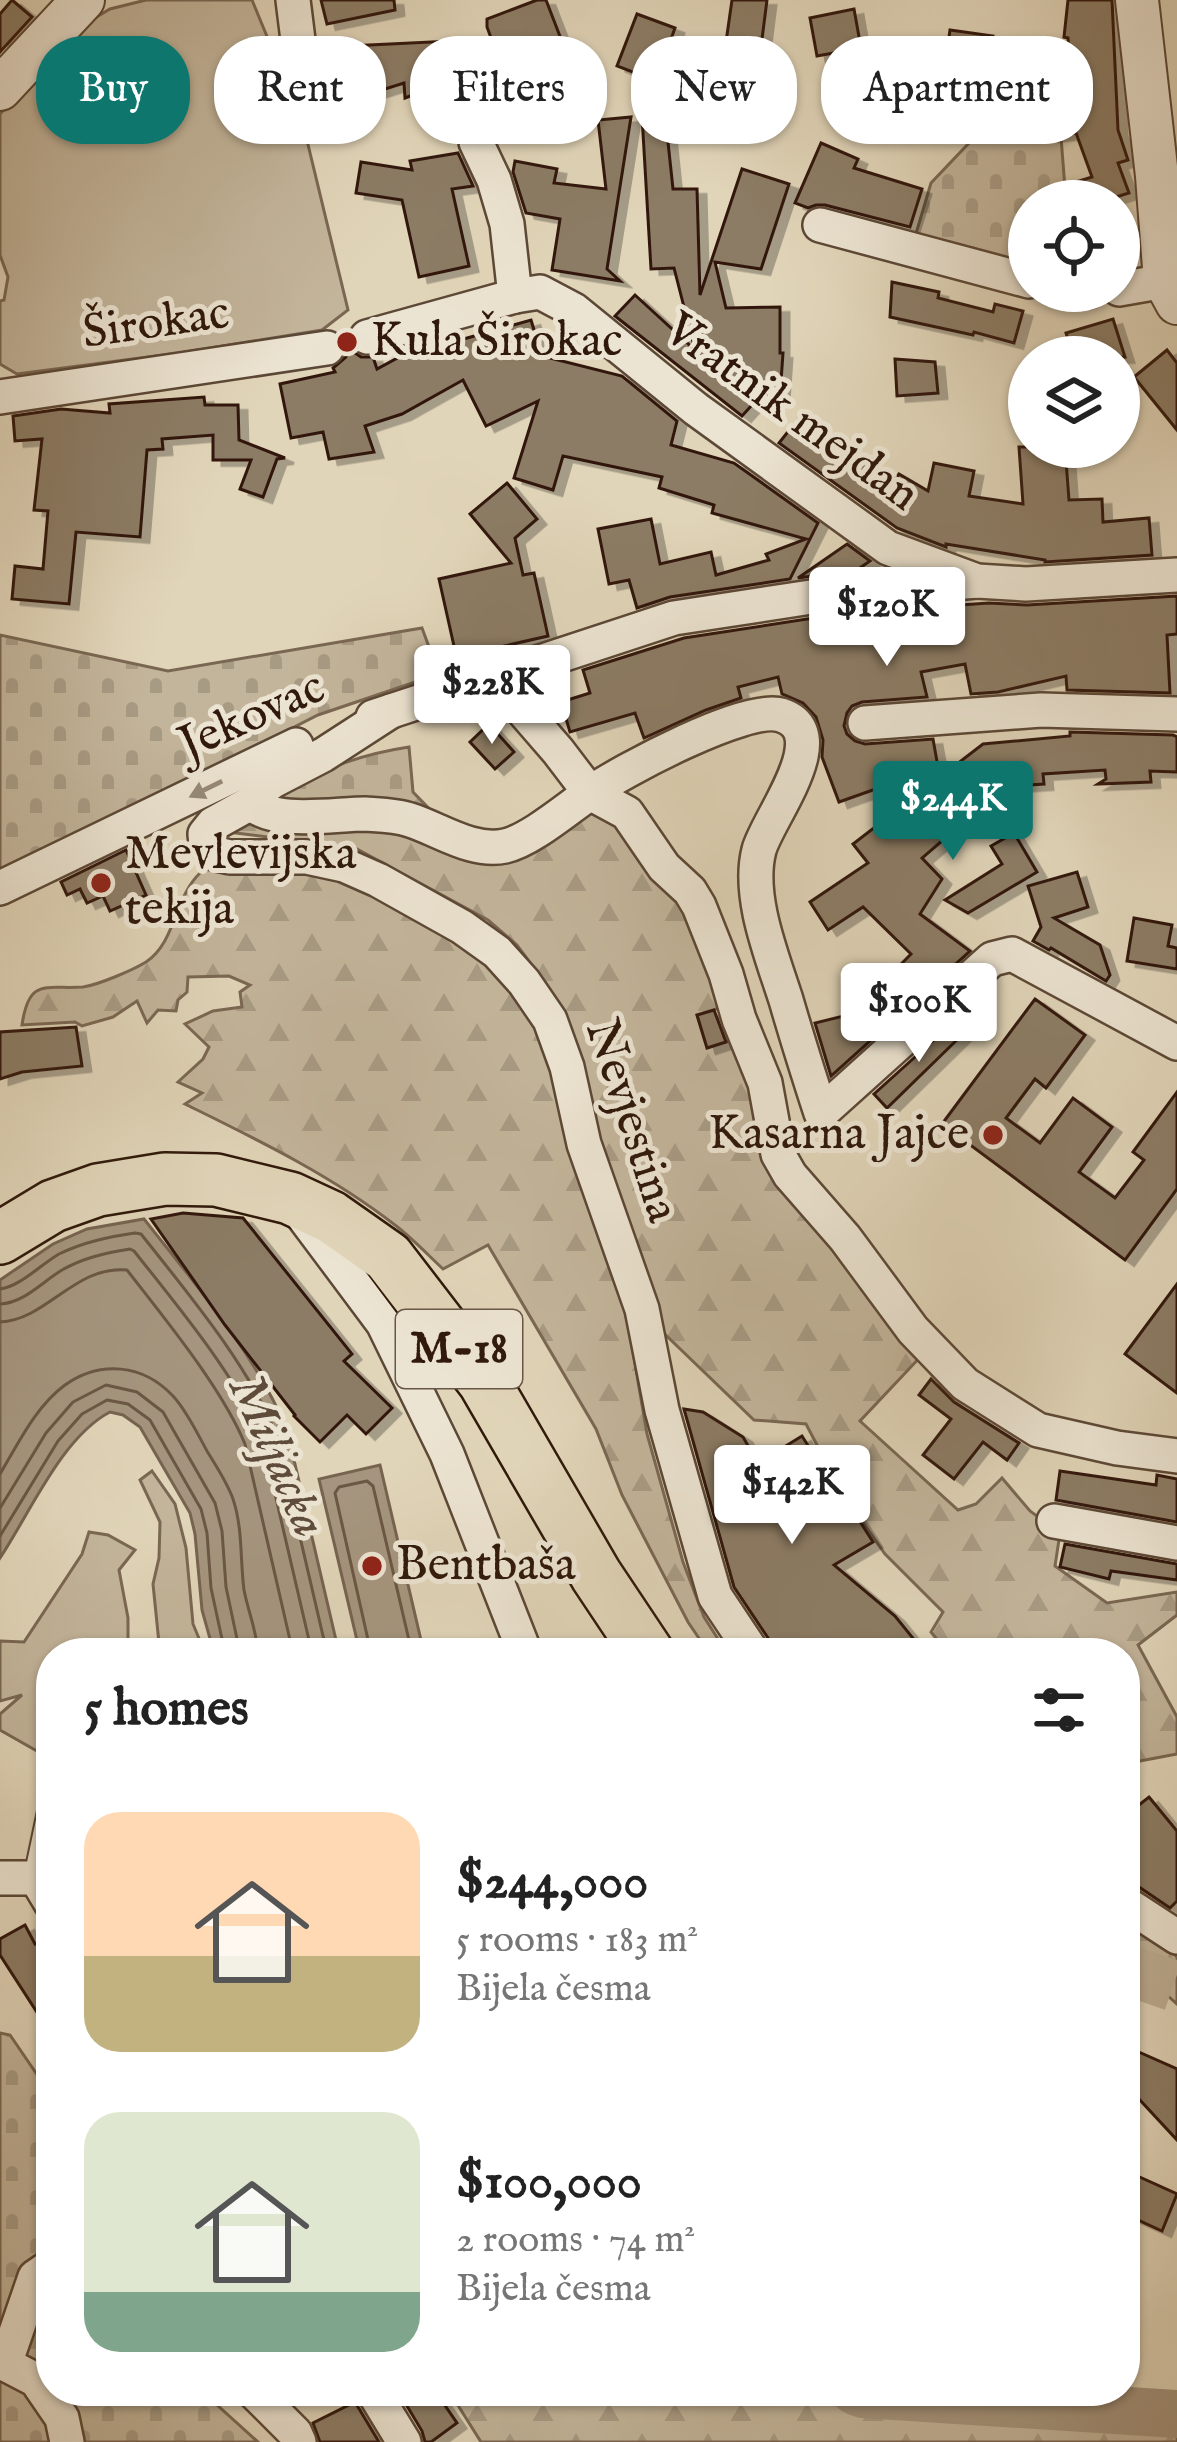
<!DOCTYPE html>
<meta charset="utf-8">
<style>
body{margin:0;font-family:"IM FELL English",serif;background:#f6f6f6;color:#222;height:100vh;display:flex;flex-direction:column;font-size:45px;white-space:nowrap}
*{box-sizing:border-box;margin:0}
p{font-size:39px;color:#767676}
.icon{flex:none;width:66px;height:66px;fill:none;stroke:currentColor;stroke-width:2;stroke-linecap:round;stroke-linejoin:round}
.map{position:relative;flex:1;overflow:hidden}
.details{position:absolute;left:36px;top:1638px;width:1104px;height:768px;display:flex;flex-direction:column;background:#fff;border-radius:48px;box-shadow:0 3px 9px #0004}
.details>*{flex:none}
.hud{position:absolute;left:36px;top:36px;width:1107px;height:108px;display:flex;gap:24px}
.fabs{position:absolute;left:1008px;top:180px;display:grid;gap:24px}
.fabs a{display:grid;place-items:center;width:132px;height:132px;border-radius:50%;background:#fff;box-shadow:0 3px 9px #0004;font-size:60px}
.price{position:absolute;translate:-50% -102px;padding:0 27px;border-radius:12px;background:#fff;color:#222;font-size:39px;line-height:78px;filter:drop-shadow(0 3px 6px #0008)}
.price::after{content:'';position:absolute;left:50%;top:72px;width:36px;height:27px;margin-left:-18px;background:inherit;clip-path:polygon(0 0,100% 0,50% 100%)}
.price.current{background:#0f766e;color:#fff}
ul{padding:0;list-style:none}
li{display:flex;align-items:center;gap:36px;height:300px;padding:0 48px}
li span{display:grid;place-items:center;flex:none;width:336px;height:240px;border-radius:36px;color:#555}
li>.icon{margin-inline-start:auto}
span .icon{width:144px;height:144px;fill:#fffc;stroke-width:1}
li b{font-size:51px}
h2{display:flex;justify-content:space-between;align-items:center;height:144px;padding:0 48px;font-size:51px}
.tag{padding:0 42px;border-radius:48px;background:#fff;box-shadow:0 3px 9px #0004;font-size:42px;line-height:108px}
.tag.current{background:#0f766e;color:#fff}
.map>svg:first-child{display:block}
</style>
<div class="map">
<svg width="1177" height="2442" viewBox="0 0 1177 2442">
<defs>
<pattern id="forest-firs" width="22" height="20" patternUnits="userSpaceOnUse" patternTransform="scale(3)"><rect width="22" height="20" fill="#c3b59b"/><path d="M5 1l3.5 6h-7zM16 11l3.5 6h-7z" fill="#a89b84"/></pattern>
<pattern id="cemetery-stones" width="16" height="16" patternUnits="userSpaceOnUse" patternTransform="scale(3)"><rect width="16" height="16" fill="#c3b59b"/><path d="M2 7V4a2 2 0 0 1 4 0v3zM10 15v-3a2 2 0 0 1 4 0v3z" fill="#a89b84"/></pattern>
<filter id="shadow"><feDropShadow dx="9" dy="5.5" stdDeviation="0" flood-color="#0004"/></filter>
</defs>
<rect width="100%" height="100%" fill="#e1d5b9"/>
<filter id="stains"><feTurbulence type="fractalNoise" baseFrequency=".00167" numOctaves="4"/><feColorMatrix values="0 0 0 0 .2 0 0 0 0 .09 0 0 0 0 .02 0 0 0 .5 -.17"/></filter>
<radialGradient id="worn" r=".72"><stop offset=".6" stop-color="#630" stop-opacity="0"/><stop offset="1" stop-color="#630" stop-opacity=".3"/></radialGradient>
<!-- green -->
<g fill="#c3b59b" stroke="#7a6753" stroke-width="3">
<polygon points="146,0 252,0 303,124 348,310 322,330 179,353 17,374 0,364 0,301 4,300 8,277 0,255 0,114 88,22 110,9"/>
<polygon points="152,1471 175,1504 186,1548 193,1624 205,1653 160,1653 153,1584 159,1558 160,1522 140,1480"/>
<polygon points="89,1532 108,1535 135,1550 119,1570 128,1618 128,1653 51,1653 51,1759 0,1730 0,1714 22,1695 0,1701 0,1641 24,1642 82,1554"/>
</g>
<!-- forest -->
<g fill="url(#forest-firs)" stroke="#7a6753" stroke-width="3">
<polygon points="590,799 622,818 692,906 729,1005 697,1015 707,1047 740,1037 770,1158 925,1352 860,1421 958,1510 976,1504 1002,1478 1030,1511 1060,1533 1055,1566 1107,1603 1177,1592 1177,1615 1138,1645 1177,1717 1177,1754 1140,1761 1125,1772 1125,1653 948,1653 931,1632 943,1612 885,1554 841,1491 806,1424 754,1420 648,1318 592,1136 569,1030 543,980 517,945 488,920 355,848 228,832 238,821 380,819 477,849"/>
<path d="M216 863 341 871 507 973 555 1064 628 1323 647 1434 683 1562 704 1617 727 1653H709L688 1622 622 1495 596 1429 488 1245 443 1269C427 1254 412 1238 395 1225 331 1175 256 1139 185 1104L202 1093 178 1082 203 1059 209 1047 185 1024 213 1011 242 1007 240 992 250 985 229 976 188 977 187 992 178 1000 176 1011 158 1010 147 1023 137 1001 113 1017 82 1026 75 1022 22 1025C29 976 47 990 83 987 98 985 133 970 146 962 176 942 174 898 200 873 204 869 210 866 216 863Z"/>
<polygon points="1125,1911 1177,1957 1177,2004 1125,1958"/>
<polygon points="449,2391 803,2391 861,2415 1061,2415 1149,2431 1177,2432 1177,2442 481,2442"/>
</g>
<!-- cemetery -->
<g fill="url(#cemetery-stones)" stroke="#7a6753" stroke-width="3">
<polygon points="1061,137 1066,201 1029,201 1029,291 1073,291 1074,302 907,264 931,183 970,142"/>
<polygon points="422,628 439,674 318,715 0,877 0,635 168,671"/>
<path d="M409 747 413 792 445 825 284 804 283 795 288 787C330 767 362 754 409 747Z"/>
<polygon points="0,2033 10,2035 51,2095 51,2391 223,2391 216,2404 258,2442 0,2442"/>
</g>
<!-- water -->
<g fill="#a5957e" stroke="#766350" stroke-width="3">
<path d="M144 1219C193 1281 257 1356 287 1430L339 1653H214L202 1610 195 1534 190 1513 140 1427 123 1415 110 1412C62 1437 30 1513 0 1558V1280L53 1244 87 1229Z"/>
<polygon points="380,1465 424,1653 360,1653 319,1479"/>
</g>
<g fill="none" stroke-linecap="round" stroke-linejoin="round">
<!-- shore -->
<g stroke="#6a5744" stroke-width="3">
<path d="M0 1289C21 1286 40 1265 59 1254 84 1242 108 1237 135 1233L141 1234C187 1292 249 1366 276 1434L327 1653"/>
<path d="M0 1304C24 1303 42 1282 62 1270 83 1258 105 1253 130 1249L134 1251C176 1304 237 1377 262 1438L312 1653"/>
<path d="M0 1322C47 1320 75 1265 127 1270 165 1319 222 1388 245 1444L293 1653"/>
<path d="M0 1474C18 1444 36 1406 65 1385 100 1360 143 1364 173 1396 187 1411 197 1433 207 1451 216 1466 227 1482 233 1499 243 1529 240 1560 244 1590 248 1611 257 1632 258 1653"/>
<polyline points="0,1508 46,1433 73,1402 106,1385 137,1392 163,1412 215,1503 222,1531 226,1587 240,1653"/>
<polyline points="0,1536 58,1441 82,1414 107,1400 128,1404 150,1420 201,1509 207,1533 211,1588 225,1653"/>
<polyline points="371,1653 335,1493 339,1487 367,1481 373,1486 412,1653"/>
</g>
<!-- river -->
<polyline stroke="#a5957e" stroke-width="48" points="855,2391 863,2394 1177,2414"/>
</g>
<!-- building -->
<g fill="#8c7b65" stroke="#30190b" stroke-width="3" filter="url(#shadow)">
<polygon points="12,0 32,17 0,52 0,14"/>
<polygon points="321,0 394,0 395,10 327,24"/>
<polygon points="537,0 546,0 561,39 500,62 487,27 487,19"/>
<polygon points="732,0 767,0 761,47 726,42"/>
<polygon points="1068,0 1112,0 1118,130 1128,160 1118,163 1129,193 1103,201 1080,201 1073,183 1092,177 1076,133 1050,136 1045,91 1071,89 1068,38 1064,37"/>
<polygon points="854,9 861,48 817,56 810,18"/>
<polygon points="637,14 675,28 656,81 617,66"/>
<polygon points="950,30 993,36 987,84 943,78"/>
<polygon points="451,41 452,80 405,98 404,83 347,101 329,47"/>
<polygon points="473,85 524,87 522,131 493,130 487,124 472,122"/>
<polygon points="665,114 673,189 697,189 700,295 742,169 789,184 761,269 715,262 726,308 780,307 780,353 783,353 780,396 761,395 742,416 615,316 635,295 695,350 674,268 651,269 642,116"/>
<polygon points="631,117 607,269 620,281 552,270 560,219 526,213 513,172 515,161 557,169 554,183 606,189 598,120"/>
<polygon points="821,143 858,159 854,168 922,189 910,227 825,205 816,205 808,208 795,203"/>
<polygon points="458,153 473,186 452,189 469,266 419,277 402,200 356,193 361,162 412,170 410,161"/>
<polygon points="892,282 939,292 938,298 993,312 995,304 1023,311 1014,343 974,332 973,335 890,317"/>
<polygon points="1113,319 1125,357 1074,357 1066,333"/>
<polygon points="531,320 542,356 622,376 677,421 671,445 734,463 818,523 790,579 670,597 637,608 629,580 609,584 598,529 651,519 660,564 711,552 716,575 769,560 766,554 806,539 712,513 714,505 659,488 662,477 563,456 553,490 514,478 538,401 486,426 463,380 402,414 365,426 374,452 329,459 323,432 291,438 280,384 335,372 333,368 346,357 348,344 352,351 361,357 373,357 377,369 425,343 442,338 446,344"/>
<polygon points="1167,350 1177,363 1177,430 1134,377"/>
<polygon points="895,359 935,362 938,393 897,396"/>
<polygon points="204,397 205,405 238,405 239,440 285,458 277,459 263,497 240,489 251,460 213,460 213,435 162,439 163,449 147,450 140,537 76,532 69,604 12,599 15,566 43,569 48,511 34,510 42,439 15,441 13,416 61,409 110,413 109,404"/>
<polygon points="802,414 854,453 896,478 899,474 928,491 934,463 974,471 969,496 1023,504 1019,447 1065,447 1069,500 1102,499 1103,522 1149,518 1152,555 1045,562 1045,560 946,544 946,547 897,528 779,443"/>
<polygon points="507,483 537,519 515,538 523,575 534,573 548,636 491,649 492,655 458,664 439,579 511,563 470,514"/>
<polygon points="847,544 870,561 857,570 798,578"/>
<polygon points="1177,596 1177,634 1167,635 1170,693 1067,690 1066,676 998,692 971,694 965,664 921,672 927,697 862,702 852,706 847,713 844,726 847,734 855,741 865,744 933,739 938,767 839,802 822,757 823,740 816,717 803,703 782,694 778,677 738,687 741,698 706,710 644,738 635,713 570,732 561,702 590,693 583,670 684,638 846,613 989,603 1027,605"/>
<polygon points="489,724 514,752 495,769 470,742"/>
<polygon points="1070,732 1173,735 1177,737 1177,772 1150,771 1151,782 1098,784 1106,779 1105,770 1043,774 1044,784 997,787 997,785 930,796 957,828 922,858 942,879 920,914 970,951 831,1076 815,1023 852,1014 911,954 863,907 828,930 810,902 868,863 853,844 983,744 1070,736"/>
<polygon points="1014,833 1037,872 968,913 945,900 1002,864 991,846"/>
<polygon points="126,850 146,895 110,911 103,896 87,903 80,889 67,895 61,882"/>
<polygon points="1077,872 1088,907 1054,918 1100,945 1110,975 1106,981 1051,948 1049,950 1033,941 1041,927 1028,886"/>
<polygon points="1134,918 1172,925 1168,946 1177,948 1177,969 1127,961"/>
<polygon points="1035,999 1085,1035 1046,1088 1035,1079 1006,1118 1040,1143 1073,1098 1112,1127 1079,1172 1115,1198 1144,1160 1133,1152 1177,1092 1177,1189 1125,1260 942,1124"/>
<polygon points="714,1010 726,1042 707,1048 697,1015"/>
<polygon points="955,1021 965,1032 887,1108 874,1094"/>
<polygon points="76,1027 82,1066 22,1072 0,1079 0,1032"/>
<polygon points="183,1213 243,1218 352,1354 344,1361 392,1408 366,1434 347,1415 320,1442 294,1416 295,1415 225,1325 151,1219"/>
<polygon points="1177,1284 1177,1393 1125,1354"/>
<polygon points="931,1379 954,1402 1019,1443 1007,1460 983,1442 954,1479 923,1455 951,1419 919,1395"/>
<polygon points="684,1409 703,1412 743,1437 758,1463 802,1436 849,1511 852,1509 873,1542 834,1565 895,1616 925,1653 774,1653 770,1641 734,1587"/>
<polygon points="1060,1471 1156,1485 1157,1475 1177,1479 1177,1522 1056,1500"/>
<polygon points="1065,1544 1177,1564 1177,1580 1111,1571 1109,1579 1060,1567"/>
<polygon points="1149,1797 1177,1831 1177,1901 1170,1908 1136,1885 1125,1882 1125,1816"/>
<polygon points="25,1925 35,1944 39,1942 51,1962 51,2034 0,1955 0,1939"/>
<polygon points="1132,2049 1177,2069 1177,2140 1125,2084 1125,2064"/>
<polygon points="1133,2174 1177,2194 1162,2231 1125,2214 1125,2192"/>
<polygon points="398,2391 435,2391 457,2423 431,2442 425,2442 422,2431"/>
<polygon points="355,2402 379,2442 320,2442 313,2423"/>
</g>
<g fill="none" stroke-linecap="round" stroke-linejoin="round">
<!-- primary-tunnel -->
<polyline stroke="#beaf96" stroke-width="51" stroke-dasharray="51 26" stroke-linecap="butt" points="1125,1969 1177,1987"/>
<!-- pedestrian casing -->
<g stroke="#5c4836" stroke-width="28">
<polyline id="pedestrian" points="36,1878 51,1807"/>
</g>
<!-- minor casing -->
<g stroke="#5c4836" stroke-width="38">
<g id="minor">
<polyline points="293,0 302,72 314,99"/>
<polyline points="476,142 494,180 507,224 515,296"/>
<polyline points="820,225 1029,281"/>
<polyline points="1119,289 1165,281"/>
<polyline points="1068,291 1089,291"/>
<polyline points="367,337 515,296 540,292 574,310 696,409 888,548 977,581 1026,584 1177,575"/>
<polyline points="0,397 327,348"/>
<polyline points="493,676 558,751 590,793 627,813 664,867 690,891 699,906 726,974 739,1019 765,1083 778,1154 790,1175 845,1238 913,1330 965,1384 1038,1430 1117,1448 1177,1456"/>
<polyline points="391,711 323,755 273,781 259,791 251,803 213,824 205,834 206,844 216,854 230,857 307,857 344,865 378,880 462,927 497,952 524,982 550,1020 567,1067 584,1144 642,1309 662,1410 715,1596 753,1653"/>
<polyline points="373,717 674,618 844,592 977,581"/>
<polyline points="865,723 1041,710 1177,714"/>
<path d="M251 803C273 825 334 814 365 814 380 815 396 815 410 820 439 829 472 853 505 846 531 840 568 808 590 793 622 771 747 704 781 715 837 733 767 819 759 850 747 896 772 956 786 1000 797 1038 809 1076 821 1113L992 959 1012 954 1177 1043"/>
<polyline points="0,888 296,745"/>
<polyline points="294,1204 383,1323 447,1454 525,1653"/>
<polyline points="1054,1521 1177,1543"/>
<polyline points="0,1878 36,1878 51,1903"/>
<polyline points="1125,1903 1177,1937"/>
<polyline points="51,2266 35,2277 5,2364 36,2380 62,2418 67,2442"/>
<polyline points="253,2391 295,2433 299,2442"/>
<polyline points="373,2391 404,2442"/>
</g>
</g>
<!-- tertiary casing -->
<g stroke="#5c4836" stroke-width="46">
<g id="tertiary">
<polyline points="1137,0 1157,176 1165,281 1177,303"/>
<polyline points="0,89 83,0"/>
</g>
</g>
<!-- primary casing -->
<g stroke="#30190b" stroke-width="56">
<polyline id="primary" points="0,1238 53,1206 98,1190 165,1179 216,1180 290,1198 331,1217 388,1257 484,1382 596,1575 648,1653"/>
</g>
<!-- pedestrian -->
<use href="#pedestrian" stroke="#ece4d2" stroke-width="24"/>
<!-- minor -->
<use href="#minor" stroke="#ece4d2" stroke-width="33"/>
<!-- tertiary -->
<use href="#tertiary" stroke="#ece4d2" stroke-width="42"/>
<!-- primary -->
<use href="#primary" stroke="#e1d5b9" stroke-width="51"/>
</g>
<!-- one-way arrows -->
<defs><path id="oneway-solid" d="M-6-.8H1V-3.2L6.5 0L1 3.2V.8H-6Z" transform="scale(3)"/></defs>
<use fill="#978978" href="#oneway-solid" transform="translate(206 789) rotate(154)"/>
<!-- markers -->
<g fill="#8f2418" stroke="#ece4d2" stroke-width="4.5">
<circle cx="347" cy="342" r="12"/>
<circle cx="101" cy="883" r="12"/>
<circle cx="993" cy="1135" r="12"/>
<circle cx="372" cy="1566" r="12"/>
</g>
<g text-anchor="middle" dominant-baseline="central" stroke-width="10" stroke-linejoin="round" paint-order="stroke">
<!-- shield labels -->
<rect fill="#ece4d2" stroke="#685647" stroke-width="3" x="396" y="1310" width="126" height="78" rx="9"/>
<g font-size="45" font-weight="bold" fill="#30190b">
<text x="459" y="1349">M-18</text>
</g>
<!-- street labels -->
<g font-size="48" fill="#30190b" stroke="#ece4d2">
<text transform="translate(156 324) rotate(-8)">Širokac</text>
<text transform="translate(791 413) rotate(36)">Vratnik mejdan</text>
<text transform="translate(252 717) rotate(-24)">Jekovac</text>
<text transform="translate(631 1121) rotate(72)">Nevjestina</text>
</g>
<!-- poi labels -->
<g font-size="48" fill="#30190b" stroke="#ece4d2" text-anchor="start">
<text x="371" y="342">Kula Širokac</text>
<text x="125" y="855">Mevlevijska<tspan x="125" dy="55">tekija</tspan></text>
<text x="969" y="1135" text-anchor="end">Kasarna Jajce</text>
<text x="396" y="1566">Bentbaša</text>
</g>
<!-- water labels -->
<g font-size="51" font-style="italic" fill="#5f4b39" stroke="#ece4d2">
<text transform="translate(276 1456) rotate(66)">Miljacka</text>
</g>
</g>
<rect width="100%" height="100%" filter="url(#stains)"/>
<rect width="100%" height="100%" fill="url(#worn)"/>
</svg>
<div class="fabs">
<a><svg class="icon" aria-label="locate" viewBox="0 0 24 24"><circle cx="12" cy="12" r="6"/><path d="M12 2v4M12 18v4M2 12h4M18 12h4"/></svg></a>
<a><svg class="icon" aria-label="layers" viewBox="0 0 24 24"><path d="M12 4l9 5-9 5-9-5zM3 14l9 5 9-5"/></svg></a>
</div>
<b class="price" style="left:887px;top:669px">$120K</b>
<b class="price" style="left:492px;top:747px">$228K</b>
<b class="price current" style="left:953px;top:863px">$244K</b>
<b class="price" style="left:919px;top:1065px">$100K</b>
<b class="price" style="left:792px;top:1547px">$142K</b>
<div class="hud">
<a class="tag current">Buy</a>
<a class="tag">Rent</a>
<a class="tag">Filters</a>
<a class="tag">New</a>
<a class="tag">Apartment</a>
</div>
<section class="details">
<h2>5 homes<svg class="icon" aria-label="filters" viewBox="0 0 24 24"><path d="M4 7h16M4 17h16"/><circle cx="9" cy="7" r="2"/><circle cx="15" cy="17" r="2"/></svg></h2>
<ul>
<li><span style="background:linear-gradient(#ffd9b3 60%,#c2b280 0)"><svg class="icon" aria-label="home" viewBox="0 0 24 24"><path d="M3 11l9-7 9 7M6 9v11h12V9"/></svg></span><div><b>$244,000</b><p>5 rooms · 183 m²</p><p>Bijela česma</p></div></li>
<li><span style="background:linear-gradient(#dfe7d0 75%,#7fa58c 0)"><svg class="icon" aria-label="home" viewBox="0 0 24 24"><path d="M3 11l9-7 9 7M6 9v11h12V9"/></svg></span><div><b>$100,000</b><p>2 rooms · 74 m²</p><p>Bijela česma</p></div></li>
</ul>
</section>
</div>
